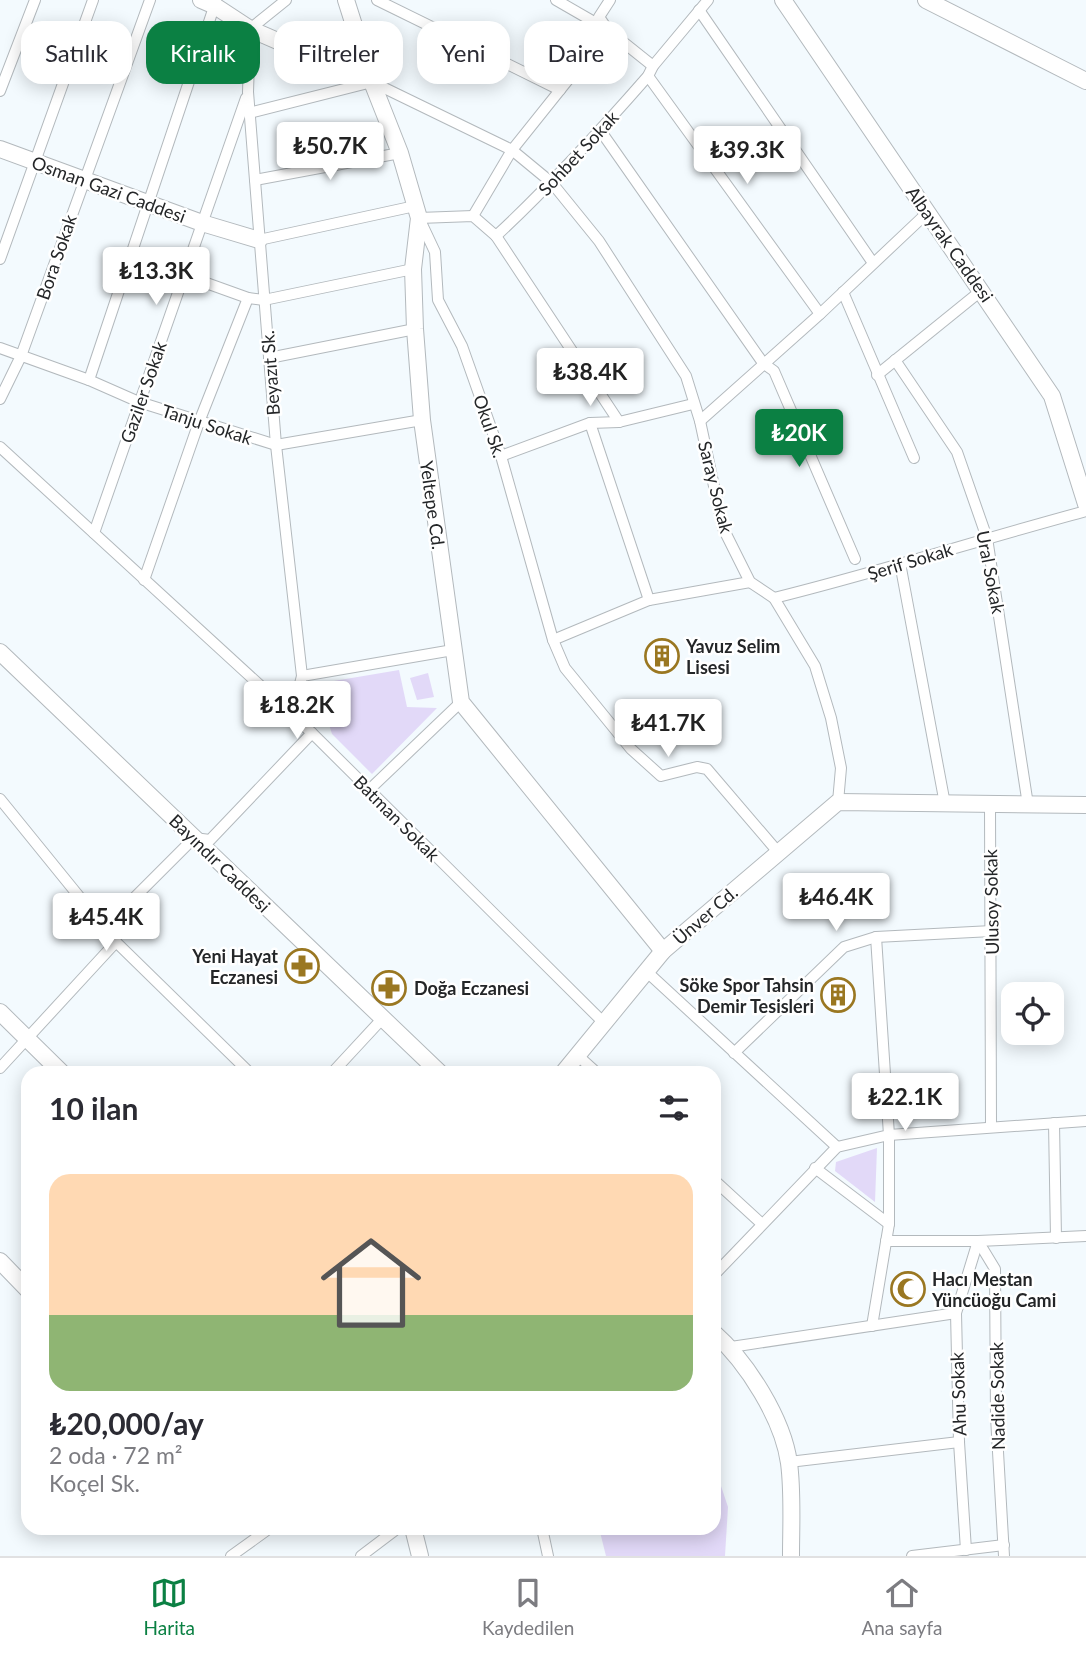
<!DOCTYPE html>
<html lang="tr">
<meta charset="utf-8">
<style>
body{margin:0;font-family:Lato,sans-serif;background:#f7f7f7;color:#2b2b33;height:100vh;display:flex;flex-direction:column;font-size:26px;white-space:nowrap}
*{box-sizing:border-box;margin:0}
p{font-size:23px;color:#7c7c81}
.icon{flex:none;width:38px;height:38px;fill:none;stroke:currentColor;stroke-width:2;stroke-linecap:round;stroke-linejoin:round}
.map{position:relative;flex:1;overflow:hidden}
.sheet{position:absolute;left:21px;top:1066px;width:700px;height:469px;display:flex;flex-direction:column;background:#fff;border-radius:21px;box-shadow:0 4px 18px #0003}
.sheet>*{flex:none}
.hud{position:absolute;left:21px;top:21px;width:700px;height:63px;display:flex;gap:14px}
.tools{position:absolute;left:1001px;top:982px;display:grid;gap:14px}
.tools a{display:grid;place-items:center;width:63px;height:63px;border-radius:14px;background:#fff;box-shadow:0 4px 18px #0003;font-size:35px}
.price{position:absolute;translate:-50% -60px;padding:0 16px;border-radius:7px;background:#fff;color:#222;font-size:23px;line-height:46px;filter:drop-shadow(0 2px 4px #0008)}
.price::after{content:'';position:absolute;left:50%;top:42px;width:21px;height:16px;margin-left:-10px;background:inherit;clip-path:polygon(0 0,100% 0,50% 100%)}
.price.current{background:#0b8043;color:#fff}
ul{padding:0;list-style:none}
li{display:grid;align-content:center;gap:14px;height:371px;padding:0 28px}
li span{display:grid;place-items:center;height:217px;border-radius:21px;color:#555}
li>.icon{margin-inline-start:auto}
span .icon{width:126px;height:126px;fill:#fffc;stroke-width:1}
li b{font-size:30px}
h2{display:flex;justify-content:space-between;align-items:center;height:84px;padding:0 28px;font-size:30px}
.tag{padding:0 24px;border-radius:21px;background:#fff;box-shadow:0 4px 18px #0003;font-size:24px;line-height:63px}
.tag.current{background:#0b8043;color:#fff}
.tabs{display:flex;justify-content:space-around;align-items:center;height:98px;border-top:2px solid #e1e1e2;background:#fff;font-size:19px;color:#7c7c81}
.tabs a{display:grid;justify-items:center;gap:4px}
.tabs .current{color:#0b8043}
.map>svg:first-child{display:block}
</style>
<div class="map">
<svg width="1086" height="1556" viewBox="0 0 1086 1556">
<rect width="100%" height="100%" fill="#f3fafe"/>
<!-- green -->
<g fill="#e2d9f8">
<polygon points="399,670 407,707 437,708 372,774 332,734 316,684"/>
<polygon points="428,673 434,697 417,700 410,678"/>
<polygon points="877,1148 875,1202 835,1171 836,1162"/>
<polygon points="714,1465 728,1507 725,1556 606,1556 599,1528 714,1528"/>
</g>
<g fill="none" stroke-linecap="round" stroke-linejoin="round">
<!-- street casing -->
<g stroke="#b3b9bd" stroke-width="12">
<g id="street">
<polyline points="286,0 250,29 248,92 276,445 302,676 292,715"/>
<polyline points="377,0 560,90"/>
<polyline points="556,0 608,30 653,66"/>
<path d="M708 0 653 66 648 76C599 132 550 186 496 236L473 216 419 218 435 252 438 300 462 346 501 456 553 640 565 668 631 749 661 776 697 767 707 769 778 852"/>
<polyline points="699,10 873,263"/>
<polyline points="648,76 820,314"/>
<polyline points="0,91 35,0"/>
<polyline points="249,113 372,82 512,150 552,183 599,241 686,376 700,421 723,528 750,582 774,598 815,666 831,718 841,768 838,802"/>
<polyline points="600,130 763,363 774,371 855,559"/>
<polyline points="255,180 400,153"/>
<polyline points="473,216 512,150 608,30 599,17 610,0"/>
<polyline points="496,236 619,422"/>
<polyline points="259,240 415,206"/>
<polyline points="0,259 93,0"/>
<polyline points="184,275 248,298 264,300 413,269"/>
<polyline points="843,292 914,458"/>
<polyline points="0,348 89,380 139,402 276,445 422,420"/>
<polyline points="269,358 415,329"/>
<polyline points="895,360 957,452 987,538 1028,805"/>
<polyline points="877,375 982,290"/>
<polyline points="89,380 216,1"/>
<polyline points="0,399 21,356 150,0"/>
<polyline points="700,421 820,314 927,213"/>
<polyline points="590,423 649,600"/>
<polyline points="0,447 312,733 604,1023"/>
<polyline points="501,456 590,423 619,422 693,404"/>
<polyline points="94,533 246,98"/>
<polyline points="900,563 945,804"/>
<polyline points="144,580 199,422 248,298"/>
<path d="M774 598C879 572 982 539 1086 511"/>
<polyline points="553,640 649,600 750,582"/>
<polyline points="302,676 453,650"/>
<polyline points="369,790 461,702"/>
<polyline points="0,799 116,942 250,1073"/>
<polyline points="990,805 991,1126"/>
<polyline points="646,971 837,1147"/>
<polyline points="734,1053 844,947 876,937 992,931"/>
<polyline points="576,1054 597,1073"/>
<polyline points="0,1068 116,942 108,924 194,838 210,840 312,733"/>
<polyline points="332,1073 382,1019"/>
<polyline points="1054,1123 1056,1238"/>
<polyline points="815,1168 889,1224"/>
<polyline points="714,1180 762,1224"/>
<polyline points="886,1241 978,1241 1086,1236"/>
<polyline points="978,1241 995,1269 996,1417 1004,1556"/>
<polyline points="714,1275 837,1147 889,1135 1086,1121"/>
<polyline points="872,1326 889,1224 889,1135 876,937"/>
<polyline points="731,1347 956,1313"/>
<polyline points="789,1462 959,1442"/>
<polyline points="542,1528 548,1556"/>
<polyline points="966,1550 959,1442 956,1313 978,1241"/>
<polyline points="231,1556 270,1528"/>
<polyline points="361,1556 398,1528"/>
<polyline points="912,1556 1004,1545"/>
</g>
</g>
<!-- secondary casing -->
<g stroke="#b3b9bd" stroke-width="18">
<g id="secondary">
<polyline points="201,0 215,6 250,29 372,82"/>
<polyline points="346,0 372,82 400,153 419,218 413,269 415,329 422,420 461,702 663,951"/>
<polyline points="783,0 1052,396 1086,504"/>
<polyline points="926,0 1086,81"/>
<polyline points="0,149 202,223 259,240"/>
<polyline points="0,652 440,1073"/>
<polyline points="0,1012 62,1073"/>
<polyline points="563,1073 663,951 838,802 1086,805"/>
<polyline points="0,1261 28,1290"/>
<path d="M714 1333C747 1362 783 1419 789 1463 793 1493 791 1526 791 1556"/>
<polyline points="413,1528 420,1556"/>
</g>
</g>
<!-- street -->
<use href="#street" stroke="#fff" stroke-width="10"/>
<!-- secondary -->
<use href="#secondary" stroke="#fff" stroke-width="16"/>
</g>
<!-- icons -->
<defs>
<g id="building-ring" transform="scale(1.75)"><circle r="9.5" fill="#fff" stroke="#9a7721" stroke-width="1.5"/><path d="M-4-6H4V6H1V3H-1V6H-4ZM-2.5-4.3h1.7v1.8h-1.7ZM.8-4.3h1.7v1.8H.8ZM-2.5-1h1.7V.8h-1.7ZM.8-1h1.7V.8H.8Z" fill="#9a7721"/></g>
<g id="pharmacy-ring" transform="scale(1.75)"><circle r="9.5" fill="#fff" stroke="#9a7721" stroke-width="1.5"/><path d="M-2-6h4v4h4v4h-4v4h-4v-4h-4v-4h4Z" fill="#9a7721"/></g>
<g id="mosque-ring" transform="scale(1.75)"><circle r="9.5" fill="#fff" stroke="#9a7721" stroke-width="1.5"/><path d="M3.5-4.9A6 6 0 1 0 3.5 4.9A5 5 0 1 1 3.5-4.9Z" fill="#9a7721"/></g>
</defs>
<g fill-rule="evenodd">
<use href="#building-ring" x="662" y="656"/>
<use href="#pharmacy-ring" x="302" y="966"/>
<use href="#pharmacy-ring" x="389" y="988"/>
<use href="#building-ring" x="838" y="995"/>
<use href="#mosque-ring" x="908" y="1289"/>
</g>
<g text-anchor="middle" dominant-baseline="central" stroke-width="5" stroke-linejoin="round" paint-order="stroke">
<!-- street labels -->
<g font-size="18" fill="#242628" stroke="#fff">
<text transform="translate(578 153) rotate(-47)">Sohbet Sokak</text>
<text transform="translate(109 189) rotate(20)">Osman Gazi Caddesi</text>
<text transform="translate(950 244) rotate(55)">Albayrak Caddesi</text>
<text transform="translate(56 257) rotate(-71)">Bora Sokak</text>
<text transform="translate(270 373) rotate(-94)">Beyazıt Sk.</text>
<text transform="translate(143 392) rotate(-71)">Gaziler Sokak</text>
<text transform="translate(207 424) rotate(18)">Tanju Sokak</text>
<text transform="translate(490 426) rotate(71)">Okul Sk.</text>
<text transform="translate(716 487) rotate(76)">Saray Sokak</text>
<text transform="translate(433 505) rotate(82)">Yeltepe Cd.</text>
<text transform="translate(910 561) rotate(-17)">Şerif Sokak</text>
<text transform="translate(991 572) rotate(79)">Ural Sokak</text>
<text transform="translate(397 818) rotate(45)">Batman Sokak</text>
<text transform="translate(220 863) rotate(44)">Bayındır Caddesi</text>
<text transform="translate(991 902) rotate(-91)">Ulusoy Sokak</text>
<text transform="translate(705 915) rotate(-41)">Ünver Cd.</text>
<text transform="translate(958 1394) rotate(-92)">Ahu Sokak</text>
<text transform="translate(997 1396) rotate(-91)">Nadide Sokak</text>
</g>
<!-- poi labels -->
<g font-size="18" font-weight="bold" fill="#242628" stroke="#fff" text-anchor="start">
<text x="686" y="646">Yavuz Selim<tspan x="686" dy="21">Lisesi</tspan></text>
<text x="278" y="956" text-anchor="end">Yeni Hayat<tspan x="278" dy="21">Eczanesi</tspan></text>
<text x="814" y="985" text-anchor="end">Söke Spor Tahsin<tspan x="814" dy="21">Demir Tesisleri</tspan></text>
<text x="414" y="988">Doğa Eczanesi</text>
<text x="932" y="1279">Hacı Mestan<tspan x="932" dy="21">Yüncüoğu Cami</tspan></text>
</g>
</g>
</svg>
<div class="tools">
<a><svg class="icon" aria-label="locate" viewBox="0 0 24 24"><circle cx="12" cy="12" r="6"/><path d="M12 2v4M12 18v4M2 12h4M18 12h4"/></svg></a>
</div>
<b class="price" style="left:330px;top:182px">₺50.7K</b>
<b class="price" style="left:747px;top:186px">₺39.3K</b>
<b class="price" style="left:156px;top:307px">₺13.3K</b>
<b class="price" style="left:590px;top:408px">₺38.4K</b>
<b class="price current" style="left:799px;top:469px">₺20K</b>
<b class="price" style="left:297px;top:741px">₺18.2K</b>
<b class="price" style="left:668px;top:759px">₺41.7K</b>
<b class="price" style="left:836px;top:933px">₺46.4K</b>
<b class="price" style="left:106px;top:953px">₺45.4K</b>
<b class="price" style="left:905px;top:1133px">₺22.1K</b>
<div class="hud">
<a class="tag">Satılık</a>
<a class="tag current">Kiralık</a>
<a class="tag">Filtreler</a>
<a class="tag">Yeni</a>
<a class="tag">Daire</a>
</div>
<section class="sheet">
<h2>10 ilan<svg class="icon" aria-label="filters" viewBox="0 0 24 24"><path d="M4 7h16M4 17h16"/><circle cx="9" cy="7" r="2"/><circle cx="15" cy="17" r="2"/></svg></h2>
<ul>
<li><span style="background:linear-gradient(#ffd9b3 65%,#8fb573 0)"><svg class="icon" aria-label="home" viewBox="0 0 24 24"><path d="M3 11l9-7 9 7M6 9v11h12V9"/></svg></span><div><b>₺20,000/ay</b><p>2 oda · 72 m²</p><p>Koçel Sk.</p></div></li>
</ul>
</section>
</div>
<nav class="tabs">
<a class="current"><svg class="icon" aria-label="map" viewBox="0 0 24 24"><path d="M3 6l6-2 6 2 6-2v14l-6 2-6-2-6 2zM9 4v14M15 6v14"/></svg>Harita</a>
<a><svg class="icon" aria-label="saved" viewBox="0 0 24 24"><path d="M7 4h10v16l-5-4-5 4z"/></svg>Kaydedilen</a>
<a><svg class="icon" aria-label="home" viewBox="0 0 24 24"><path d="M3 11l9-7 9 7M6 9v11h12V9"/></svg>Ana sayfa</a>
</nav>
